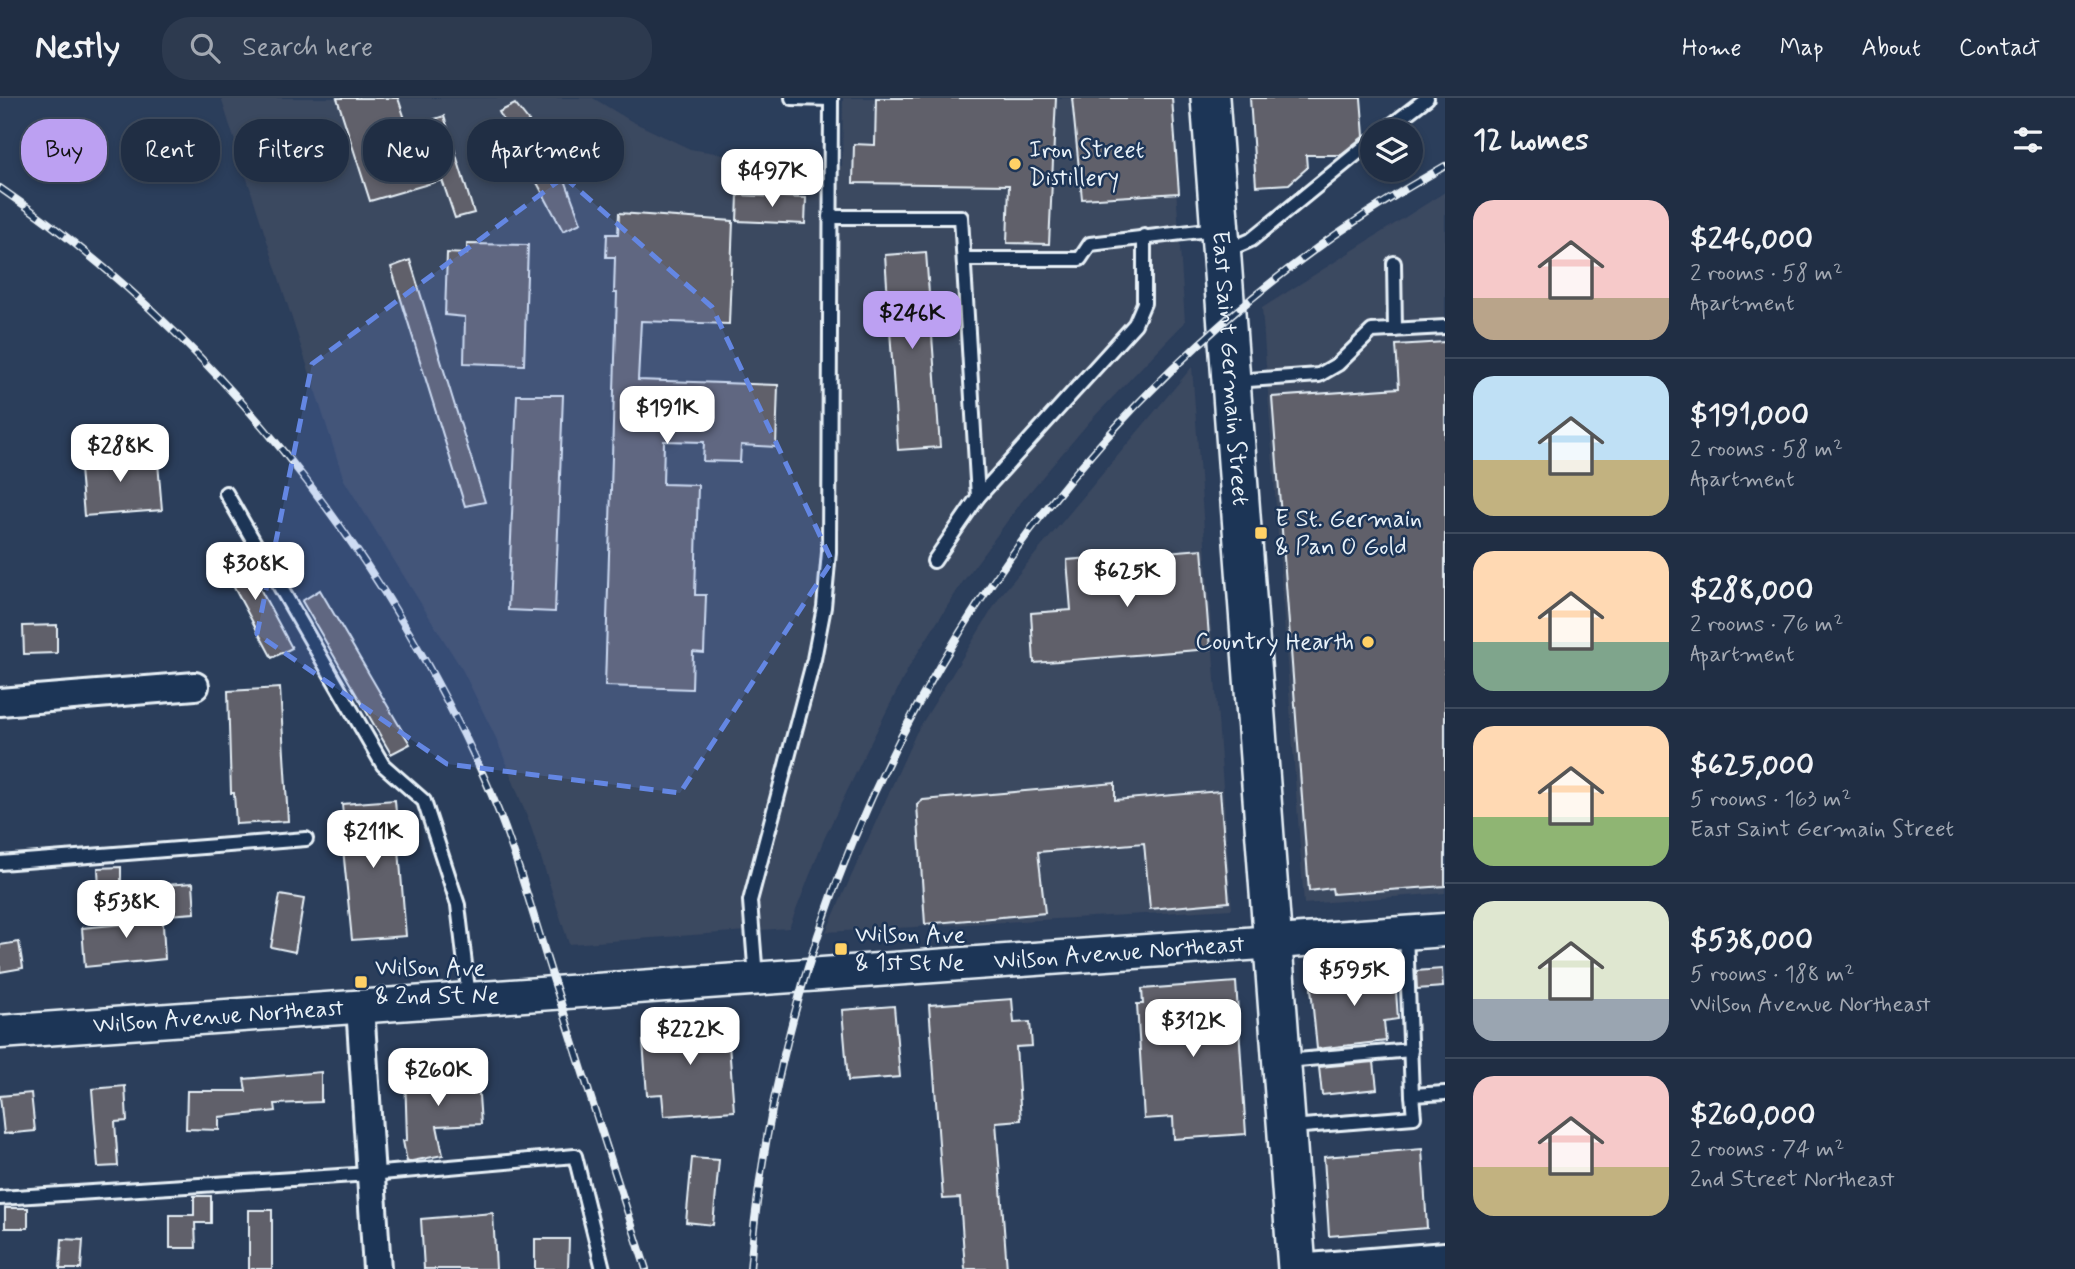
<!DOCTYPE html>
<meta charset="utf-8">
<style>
body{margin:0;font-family:Mynerve,sans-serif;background:#2d3a4f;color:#f1f3f6;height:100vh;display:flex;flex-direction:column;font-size:26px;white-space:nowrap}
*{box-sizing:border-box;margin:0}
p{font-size:23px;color:#a2a8b2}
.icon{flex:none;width:38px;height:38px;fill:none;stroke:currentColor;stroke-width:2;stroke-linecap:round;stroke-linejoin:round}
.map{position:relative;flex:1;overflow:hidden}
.side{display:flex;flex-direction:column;background:#202e44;width:630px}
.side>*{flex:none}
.hud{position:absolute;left:21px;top:21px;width:665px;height:63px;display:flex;gap:14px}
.tools{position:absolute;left:1360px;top:21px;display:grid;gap:14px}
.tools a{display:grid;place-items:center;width:63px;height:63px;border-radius:50%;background:#202e44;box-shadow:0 4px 10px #0003,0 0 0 2px #3d4a5d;font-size:35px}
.price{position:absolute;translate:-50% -60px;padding:0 16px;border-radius:14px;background:#fff;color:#222;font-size:23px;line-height:46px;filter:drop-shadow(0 2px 4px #0008)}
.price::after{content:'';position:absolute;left:50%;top:42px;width:21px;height:16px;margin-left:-10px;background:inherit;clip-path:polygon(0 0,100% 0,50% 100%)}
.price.current{background:#bca0f2;color:#111}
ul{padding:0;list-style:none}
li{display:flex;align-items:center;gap:21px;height:175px;padding:0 28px}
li+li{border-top:2px solid #3d4a5d}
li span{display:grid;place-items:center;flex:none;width:196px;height:140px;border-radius:21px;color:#555}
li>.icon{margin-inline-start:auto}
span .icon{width:84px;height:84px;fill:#fffc;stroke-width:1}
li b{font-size:30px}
h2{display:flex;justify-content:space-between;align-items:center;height:84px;padding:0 28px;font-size:30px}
.pill{padding:0 24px;border-radius:28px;background:#202e44;box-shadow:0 4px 10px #0003,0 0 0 2px #3d4a5d;font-size:24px;line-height:63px}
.pill.current{background:#bca0f2;color:#111}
header{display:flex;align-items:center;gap:42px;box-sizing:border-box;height:98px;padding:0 35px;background:#202e44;border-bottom:2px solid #3d4a5d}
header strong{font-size:33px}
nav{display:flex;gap:38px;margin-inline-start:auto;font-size:24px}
.search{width:490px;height:63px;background:#2d3a4f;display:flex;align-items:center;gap:18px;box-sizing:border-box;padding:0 24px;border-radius:28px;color:#a2a8b2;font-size:26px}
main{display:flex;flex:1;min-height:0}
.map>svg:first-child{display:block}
</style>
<header>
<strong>Nestly</strong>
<div class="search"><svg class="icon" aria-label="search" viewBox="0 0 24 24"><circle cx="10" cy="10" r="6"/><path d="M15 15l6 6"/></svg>Search here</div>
<nav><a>Home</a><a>Map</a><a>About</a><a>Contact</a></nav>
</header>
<main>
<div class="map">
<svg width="1445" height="1171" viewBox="0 0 1445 1171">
<rect width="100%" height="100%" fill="#2b3e5b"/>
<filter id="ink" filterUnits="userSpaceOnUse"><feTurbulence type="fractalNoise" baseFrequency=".0143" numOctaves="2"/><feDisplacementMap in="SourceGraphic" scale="14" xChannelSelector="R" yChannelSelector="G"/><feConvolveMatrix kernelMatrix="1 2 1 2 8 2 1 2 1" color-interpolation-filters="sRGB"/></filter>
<g filter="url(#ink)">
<!-- built -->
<g fill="#3b4860">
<polygon points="221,0 593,0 631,23 690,51 785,66 842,68 843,0 1170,0 1185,224 1090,323 1022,403 962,485 910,567 868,650 824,741 789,830 569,846 531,729 497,642 463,573 344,382"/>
<polygon points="1445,94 1445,795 1304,806 1262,210"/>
<polygon points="1192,269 1232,811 826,834 916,635 1001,497"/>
</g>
<!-- building -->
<g fill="#61616b" stroke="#e8f1f8" stroke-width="2">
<polygon points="337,0 398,0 408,30 444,18 474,115 455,120 442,82 370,103"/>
<polygon points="876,0 1056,0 1049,146 1007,145 1009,87 853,85 854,46 875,47"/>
<polygon points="1072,0 1172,0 1179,95 1082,101"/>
<polygon points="1250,0 1361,0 1364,38 1340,57 1306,57 1307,70 1289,86 1256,88"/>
<polygon points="515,6 534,30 565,82 581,125 563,133 499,14"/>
<polygon points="738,97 806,100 805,126 737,123"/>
<polygon points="619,115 733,123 729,226 641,223 638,282 778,287 776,349 741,347 740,364 703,363 704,344 664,343 663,386 698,387 695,497 706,497 704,555 693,554 692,591 605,588 617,195 614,195 615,159 606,159 607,136 618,136"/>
<polygon points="467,146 528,147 524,267 464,265 465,219 445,217 447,155 467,156"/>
<polygon points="926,154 940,349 898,352 885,157"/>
<polygon points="410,162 466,344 485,404 465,408 391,169"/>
<polygon points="1445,244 1445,788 1333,796 1332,790 1309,793 1272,299 1399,290 1396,247"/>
<polygon points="517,297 563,297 555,514 508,512"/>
<polygon points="157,353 162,412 84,418 79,359"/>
<polygon points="237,448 292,550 272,560 217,458"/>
<polygon points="1202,451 1210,551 1034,565 1031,515 1071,512 1067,462"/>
<polygon points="320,492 410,646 391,656 302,503"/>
<polygon points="57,527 57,555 24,556 23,528"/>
<polygon points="280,590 288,723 236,726 234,695 231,695 228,593"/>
<polygon points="1115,685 1115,702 1220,693 1229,804 1150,811 1144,745 1038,754 1045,815 925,826 917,707 923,702"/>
<polygon points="395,702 406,838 352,842 342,740 345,740 342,706"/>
<polygon points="121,769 121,794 99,794 98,770"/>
<polygon points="193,785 195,815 167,817 165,787"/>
<polygon points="280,797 304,801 295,854 271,849"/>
<polygon points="162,810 165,861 85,869 82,830 133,825 132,812"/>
<polygon points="19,844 23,870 0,874 0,847"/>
<polygon points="1442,871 1443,889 1417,891 1416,873"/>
<polygon points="1394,873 1399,874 1399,893 1396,893 1398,921 1384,923 1386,943 1317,951 1310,880"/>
<polygon points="1236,884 1246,1036 1174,1041 1173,1019 1144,1021 1137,906 1143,906 1142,891"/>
<polygon points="1012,901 1014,925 1030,924 1032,948 1016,949 1021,1022 996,1024 1007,1171 965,1171 960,1100 943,1101 929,907"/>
<polygon points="894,908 900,979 848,983 842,912"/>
<polygon points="727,920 734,1013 664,1018 662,996 647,997 643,943 655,942 654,926"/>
<polygon points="1374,964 1377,991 1322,997 1319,969"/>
<polygon points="477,969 481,1026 437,1028 443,1057 407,1064 403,1043 407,1042 405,975"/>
<polygon points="321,974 321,1004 275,1006 276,1013 219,1019 219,1032 186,1031 187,993 246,993 244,981"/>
<polygon points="125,988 127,1023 115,1024 118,1068 98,1069 92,991"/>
<polygon points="31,995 35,1033 4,1036 0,998"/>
<polygon points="1422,1051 1427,1130 1329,1138 1324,1059"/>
<polygon points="692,1060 719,1062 713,1127 686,1124"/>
<polygon points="194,1098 211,1098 211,1125 195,1125 196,1150 170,1150 170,1117 194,1117"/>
<rect x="5" y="1110" width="23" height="20"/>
<rect x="249" y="1112" width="23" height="59"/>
<polygon points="493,1115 496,1171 424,1171 421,1121"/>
<polygon points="62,1141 83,1142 81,1171 60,1171"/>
<polygon points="535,1141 569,1141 568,1171 535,1171"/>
</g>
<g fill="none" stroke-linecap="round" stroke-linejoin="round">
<!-- service casing -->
<g stroke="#e8f1f8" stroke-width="18">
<g id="service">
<polyline points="792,0 831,1"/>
<polyline points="1384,33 1427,0"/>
<polyline points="830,119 961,119 978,399 934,463"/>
<polyline points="1225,153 1251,142 1372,43"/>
<polyline points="964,161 1080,161 1090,146 1216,131"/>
<polyline points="1394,165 1395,232"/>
<polyline points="1235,283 1319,277 1338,266 1372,233 1445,229"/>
<polyline points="226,395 383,667 424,703 458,807 469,900"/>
<polyline points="978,399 1135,226 1144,205 1144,138"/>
<polyline points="0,765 306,741"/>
<polyline points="1406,835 1412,997"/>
<polyline points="756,880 750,803 814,561 824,509 829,454 831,0"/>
<polyline points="1286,963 1411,952"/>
<polyline points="1291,1029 1414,1019 1412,997 1445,995"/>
<polyline points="0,1100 370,1076 575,1058 603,1171"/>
</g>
</g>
<!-- minor casing -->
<g stroke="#e8f1f8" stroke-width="32">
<g id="minor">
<polyline points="0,604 195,588"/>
<polyline points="360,908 377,1171"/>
<polyline points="1297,1170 1445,1158"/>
</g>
</g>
<!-- tertiary casing -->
<g stroke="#e8f1f8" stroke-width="37">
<g id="tertiary">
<path id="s1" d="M0 934 1445 832"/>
</g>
</g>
<!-- secondary casing -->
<g stroke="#e8f1f8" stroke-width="42">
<g id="secondary">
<path id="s2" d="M1210 0 1297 1171"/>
</g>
</g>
<!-- service -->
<use href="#service" stroke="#1d3557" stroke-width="12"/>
<!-- minor -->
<use href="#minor" stroke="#1d3557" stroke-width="26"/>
<!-- tertiary -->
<use href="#tertiary" stroke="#1d3557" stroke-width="32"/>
<!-- secondary -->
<use href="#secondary" stroke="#1d3557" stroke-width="37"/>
<!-- rail casing -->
<g stroke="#e8f1f8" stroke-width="8">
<g id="rail">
<path d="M0 90C213 237 377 444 484 679 515 747 534 822 557 893 586 986 616 1078 646 1171"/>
<path d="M750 1171C787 715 1044 293 1445 68"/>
</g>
</g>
<!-- rail -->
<use href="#rail" stroke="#1d3557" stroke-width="5" stroke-dasharray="16" stroke-linecap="butt"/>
</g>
</g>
<!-- marked area -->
<path fill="#6487e3" fill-opacity="0.2" stroke="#6487e3" stroke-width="5" stroke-dasharray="14 9" stroke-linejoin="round" d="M564 79 712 209 832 463 680 695 447 666 257 536 312 266Z"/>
<!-- markers -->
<g fill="#ffd166" stroke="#1d3557" stroke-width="2.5">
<circle cx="1015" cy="66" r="7"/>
<rect x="1254" y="428" width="14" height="14" rx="3.5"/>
<circle cx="1368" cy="544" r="7"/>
<rect x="834" y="844" width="14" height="14" rx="3.5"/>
<rect x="354" y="877" width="14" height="14" rx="3.5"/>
</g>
<g text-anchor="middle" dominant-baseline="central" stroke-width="5" stroke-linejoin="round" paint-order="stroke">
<!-- poi labels -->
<g font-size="24" fill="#e8f1f8" stroke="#1d3557" text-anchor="start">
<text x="1029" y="52">Iron Street<tspan x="1029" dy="28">Distillery</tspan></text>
<text x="1275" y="421">E St. Germain<tspan x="1275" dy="28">&amp; Pan O Gold</tspan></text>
<text x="1354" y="544" text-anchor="end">Country Hearth</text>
<text x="855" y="837">Wilson Ave<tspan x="855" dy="28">&amp; 1st St Ne</tspan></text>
<text x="375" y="870">Wilson Ave<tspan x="375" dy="28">&amp; 2nd St Ne</tspan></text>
</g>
<!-- street labels -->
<g font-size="24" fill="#e8f1f8" stroke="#1d3557">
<text stroke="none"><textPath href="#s2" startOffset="271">East Saint Germain Street</textPath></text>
<text stroke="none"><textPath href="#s1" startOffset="1122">Wilson Avenue Northeast</textPath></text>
<text stroke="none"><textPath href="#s1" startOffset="219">Wilson Avenue Northeast</textPath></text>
</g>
</g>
</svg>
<div class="tools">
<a><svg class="icon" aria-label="layers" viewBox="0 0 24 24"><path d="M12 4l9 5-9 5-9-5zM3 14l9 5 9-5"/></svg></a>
</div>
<b class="price" style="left:772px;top:111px">$497K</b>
<b class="price current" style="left:912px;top:253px">$246K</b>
<b class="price" style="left:667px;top:348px">$191K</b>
<b class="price" style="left:120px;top:386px">$288K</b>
<b class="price" style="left:255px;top:504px">$308K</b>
<b class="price" style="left:1127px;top:511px">$625K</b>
<b class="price" style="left:373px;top:772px">$211K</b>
<b class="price" style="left:126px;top:842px">$538K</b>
<b class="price" style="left:1354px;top:910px">$595K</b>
<b class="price" style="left:1193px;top:961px">$312K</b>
<b class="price" style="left:690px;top:969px">$222K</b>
<b class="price" style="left:438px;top:1010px">$260K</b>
<div class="hud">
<a class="pill current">Buy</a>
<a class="pill">Rent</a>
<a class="pill">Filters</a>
<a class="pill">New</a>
<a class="pill">Apartment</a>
</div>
</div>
<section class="side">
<h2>12 homes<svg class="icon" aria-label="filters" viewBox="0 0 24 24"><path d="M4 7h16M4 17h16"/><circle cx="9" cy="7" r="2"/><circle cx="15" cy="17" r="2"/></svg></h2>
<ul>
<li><span style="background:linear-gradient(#f6c9c9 70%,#b9a48a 0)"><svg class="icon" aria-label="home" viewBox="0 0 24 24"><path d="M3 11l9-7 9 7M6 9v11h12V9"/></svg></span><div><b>$246,000</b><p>2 rooms · 58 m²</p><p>Apartment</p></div></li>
<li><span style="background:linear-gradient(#bfe0f5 60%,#c2b280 0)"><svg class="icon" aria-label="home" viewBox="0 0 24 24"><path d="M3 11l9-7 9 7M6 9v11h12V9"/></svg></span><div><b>$191,000</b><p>2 rooms · 58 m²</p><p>Apartment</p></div></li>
<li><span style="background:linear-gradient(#ffd9b3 65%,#7fa58c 0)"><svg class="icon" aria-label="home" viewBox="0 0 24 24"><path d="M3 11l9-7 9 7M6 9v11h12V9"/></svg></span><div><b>$288,000</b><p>2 rooms · 76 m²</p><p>Apartment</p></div></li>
<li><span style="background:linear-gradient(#ffd9b3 65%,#8fb573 0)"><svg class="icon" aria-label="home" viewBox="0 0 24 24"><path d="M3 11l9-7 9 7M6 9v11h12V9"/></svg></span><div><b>$625,000</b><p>5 rooms · 163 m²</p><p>East Saint Germain Street</p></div></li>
<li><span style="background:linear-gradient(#dfe7d0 70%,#9aa5b1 0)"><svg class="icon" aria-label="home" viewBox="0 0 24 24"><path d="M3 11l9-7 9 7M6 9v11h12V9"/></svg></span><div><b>$538,000</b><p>5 rooms · 188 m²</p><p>Wilson Avenue Northeast</p></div></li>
<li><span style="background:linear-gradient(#f6c9c9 65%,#c2b280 0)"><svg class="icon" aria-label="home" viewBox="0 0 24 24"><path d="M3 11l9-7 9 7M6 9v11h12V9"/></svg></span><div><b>$260,000</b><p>2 rooms · 74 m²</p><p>2nd Street Northeast</p></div></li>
</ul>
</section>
</main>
